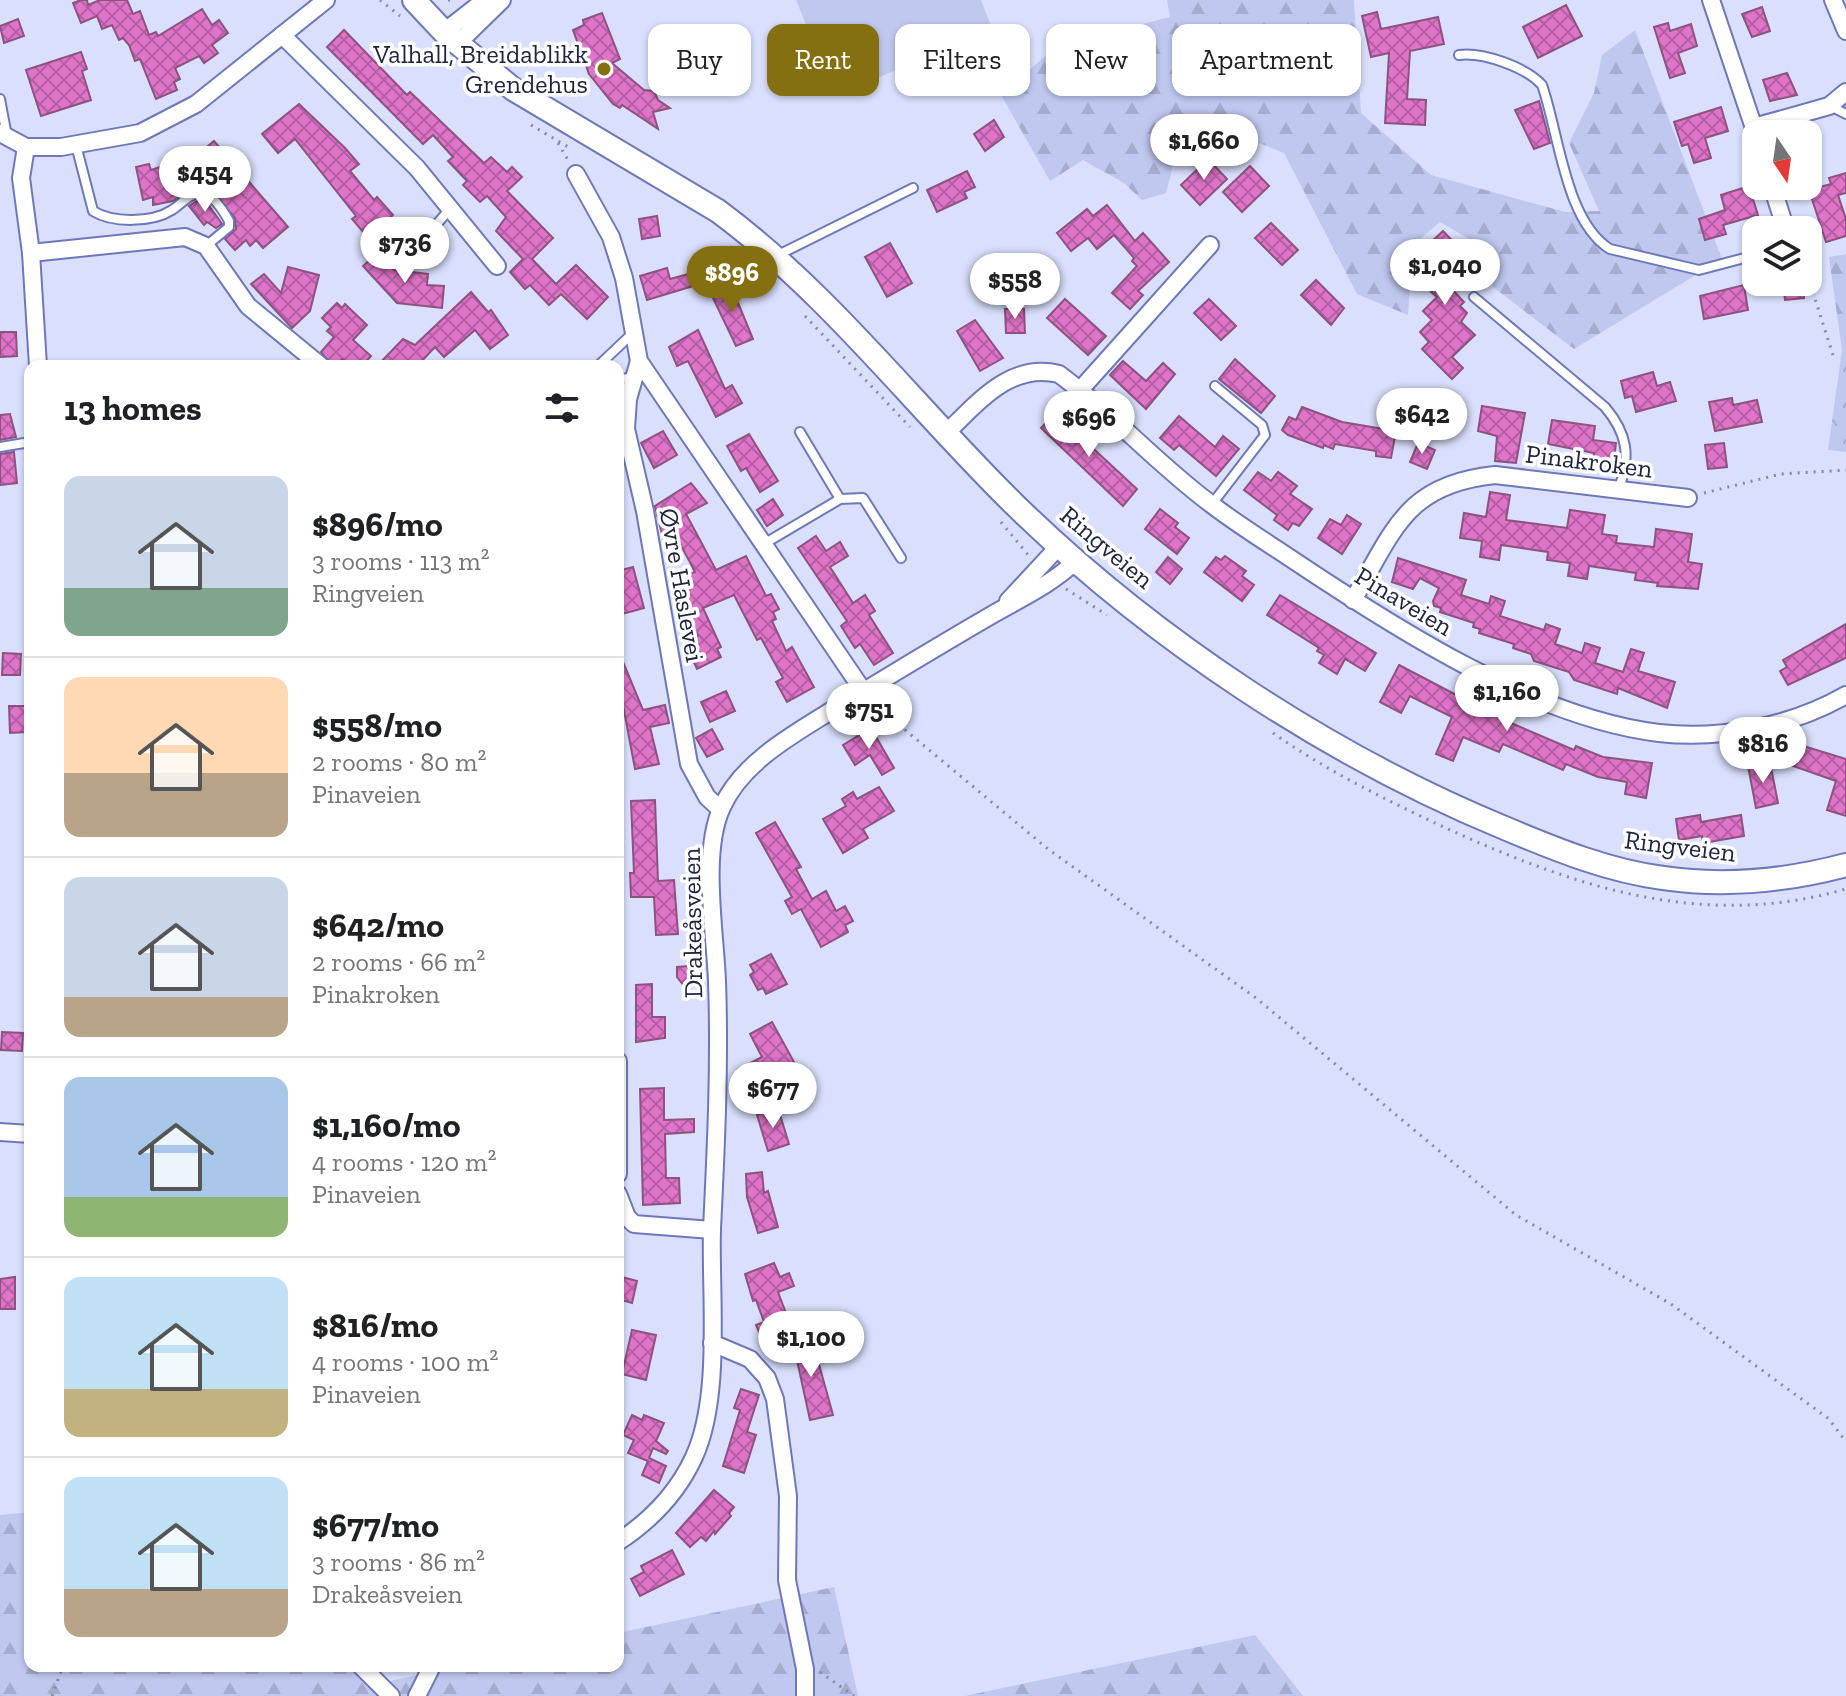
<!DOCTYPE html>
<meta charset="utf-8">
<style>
body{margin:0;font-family:"Zilla Slab",serif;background:#f6f6f6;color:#202124;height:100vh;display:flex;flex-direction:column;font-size:30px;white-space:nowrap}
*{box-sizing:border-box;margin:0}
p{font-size:26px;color:#757577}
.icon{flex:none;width:44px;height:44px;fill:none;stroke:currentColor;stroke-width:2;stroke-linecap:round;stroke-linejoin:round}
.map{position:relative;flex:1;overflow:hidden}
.panel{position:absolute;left:24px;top:360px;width:600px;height:1312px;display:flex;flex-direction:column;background:#fff;border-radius:16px;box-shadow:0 2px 6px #0004}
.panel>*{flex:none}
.top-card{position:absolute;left:648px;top:24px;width:760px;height:72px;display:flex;gap:16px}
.needle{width:52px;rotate:167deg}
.buttons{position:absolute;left:1742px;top:120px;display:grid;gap:16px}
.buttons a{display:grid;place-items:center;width:80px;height:80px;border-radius:16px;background:#fff;box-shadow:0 2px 6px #0004;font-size:40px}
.price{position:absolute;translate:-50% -68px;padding:0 18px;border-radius:28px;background:#fff;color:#222;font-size:26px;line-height:52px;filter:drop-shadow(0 2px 4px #0008)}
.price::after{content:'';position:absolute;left:50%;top:48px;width:24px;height:18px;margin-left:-12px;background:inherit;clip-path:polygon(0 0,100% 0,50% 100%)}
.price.active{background:#847010;color:#fff}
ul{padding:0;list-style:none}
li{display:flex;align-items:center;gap:24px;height:200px;padding:0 40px}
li+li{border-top:2px solid #e0e0e0}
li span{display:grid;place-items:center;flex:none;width:224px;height:160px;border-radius:16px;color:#555}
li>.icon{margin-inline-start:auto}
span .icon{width:96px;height:96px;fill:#fffc;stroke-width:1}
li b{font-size:34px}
h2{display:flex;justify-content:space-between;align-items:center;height:96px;padding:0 40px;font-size:34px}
.tag{padding:0 28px;border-radius:16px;background:#fff;box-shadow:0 2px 6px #0004;font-size:28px;line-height:72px}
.tag.active{background:#847010;color:#fff}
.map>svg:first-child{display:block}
</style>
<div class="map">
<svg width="1846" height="1696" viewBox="0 0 1846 1696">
<defs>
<pattern id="forest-firs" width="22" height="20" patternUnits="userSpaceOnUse" patternTransform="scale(2)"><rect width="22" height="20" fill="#c0c8f0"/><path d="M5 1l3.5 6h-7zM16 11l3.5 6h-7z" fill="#a5accf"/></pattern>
<pattern id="park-crowns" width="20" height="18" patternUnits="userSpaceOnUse" patternTransform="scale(2)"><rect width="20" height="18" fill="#c0c8f0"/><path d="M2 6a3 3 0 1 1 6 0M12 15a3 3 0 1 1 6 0" fill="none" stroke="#a5accf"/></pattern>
<pattern id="building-cross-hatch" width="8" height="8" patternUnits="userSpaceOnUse" patternTransform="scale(2)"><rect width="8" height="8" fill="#df74c8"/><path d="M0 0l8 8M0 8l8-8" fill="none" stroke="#b45fa4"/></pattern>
</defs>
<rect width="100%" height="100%" fill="#d9dffc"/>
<!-- forest -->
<g fill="url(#forest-firs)">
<polygon points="1167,0 1354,0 1361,113 1431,175 1565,212 1599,211 1569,143 1594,93 1602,55 1635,30 1722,259 1574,349 1484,280 1476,243 1440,222 1413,245 1408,315 1357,294 1284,153 1232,132 1182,131 1166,193 1142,200 1124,183 1083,160 1050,181 1001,95 1058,45 1170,17"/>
<polygon points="1846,254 1846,351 1842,350 1829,257"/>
<polygon points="30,1512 30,1666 366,1666 376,1684 460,1666 618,1666 618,1633 834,1587 858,1696 0,1696 0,1515"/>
<polygon points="1255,1635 1303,1696 965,1696"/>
</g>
<!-- park -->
<polygon fill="url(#park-crowns)" points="1842,350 1846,351 1846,452 1828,450"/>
<!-- pitch -->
<polygon fill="#c0c8f0" points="796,0 981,0 993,31 835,95"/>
<!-- building -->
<g fill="url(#building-cross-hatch)" stroke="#8d527f" stroke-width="2">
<polygon points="81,0 87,0 88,5 100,0 127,0 133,14 140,11 149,35 156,32 158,36 202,9 212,25 219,20 228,33 212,45 218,53 204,63 199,56 175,68 180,79 174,82 177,90 156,99 140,59 135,61 129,45 123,38 119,40 112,25 102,29 97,16 81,23 73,3"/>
<polygon points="1566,5 1582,36 1538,58 1523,27"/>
<polygon points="1762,7 1770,31 1752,37 1742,14"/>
<polygon points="1377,12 1381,29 1438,17 1444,44 1410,51 1407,99 1426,100 1425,125 1385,123 1389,53 1371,57 1362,16"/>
<polygon points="602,13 620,59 612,63 644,90 654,91 658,100 670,108 653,112 658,129 622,105 620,108 613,104 589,74 573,30 584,25 583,20"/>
<polygon points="18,19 24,36 4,43 0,26"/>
<polygon points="1668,23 1670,31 1691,24 1697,46 1678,53 1685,73 1670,78 1654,27"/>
<polygon points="344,30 407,95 410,92 484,163 491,157 507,172 512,167 522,177 507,191 553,238 532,259 556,284 576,265 608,297 587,319 561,294 549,305 530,285 525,289 510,272 523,259 496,231 506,217 487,196 480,202 463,185 467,181 448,161 453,157 433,135 423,144 327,47"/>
<polygon points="81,52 87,69 82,71 91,100 41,116 26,70"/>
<polygon points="1787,73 1797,95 1770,101 1763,80"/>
<polygon points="1539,101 1550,143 1534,149 1515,110"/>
<polygon points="299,104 345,148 359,164 350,171 374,200 377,197 393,215 386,221 401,238 382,254 352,219 356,216 295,139 278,153 262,134"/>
<polygon points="1721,107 1728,131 1705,138 1711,158 1694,163 1688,144 1682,146 1674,122"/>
<polygon points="994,120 1004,137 985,151 974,134"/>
<polygon points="214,141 288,227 263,248 256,240 250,246 246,240 235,250 225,239 236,229 235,218 210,189 193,188 173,201 153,205 153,197 143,200 136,167 149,164 151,170 160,167 162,173 167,172 171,191 201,167 194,158"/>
<polygon points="1208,159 1227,179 1200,205 1181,185"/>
<polygon points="1250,166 1269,186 1242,212 1223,192"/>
<polygon points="967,171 975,187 964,192 967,198 937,212 927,190"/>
<polygon points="1846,173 1846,193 1838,195 1846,219 1846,236 1826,242 1809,190 1831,184 1829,178"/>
<polygon points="1749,186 1758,215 1723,225 1726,234 1705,240 1699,219 1725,210 1721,195"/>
<polygon points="197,201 207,203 222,224 216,228 207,222 204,225 189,206"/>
<polygon points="1107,205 1135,241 1143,233 1169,262 1138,291 1143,295 1130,309 1112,293 1137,266 1132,261 1134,258 1114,235 1097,249 1088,238 1071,251 1057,233 1087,209 1093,216"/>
<polygon points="657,216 660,236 642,239 639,219"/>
<polygon points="1271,223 1298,250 1282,265 1255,238"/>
<polygon points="1443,231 1460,249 1454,254 1467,267 1448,285 1464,302 1460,306 1467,313 1461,322 1475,335 1452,357 1463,368 1452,379 1422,349 1429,342 1420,332 1432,320 1423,311 1437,297 1431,292 1436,287 1420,271 1437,254 1428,245"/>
<polygon points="890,243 912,283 887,297 865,257"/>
<polygon points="378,253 394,270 428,274 427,285 444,286 442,308 397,303 363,266"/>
<polygon points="288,267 319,275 310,311 292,328 251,284 264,274 281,293"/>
<polygon points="667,268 670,279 699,271 703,283 647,300 640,276"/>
<polygon points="1316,280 1344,308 1331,325 1301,295"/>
<polygon points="729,281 753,339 736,346 712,296 718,293 715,287"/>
<polygon points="1783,282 1803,282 1804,298 1785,300"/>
<polygon points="1744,285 1748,310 1704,319 1700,296"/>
<polygon points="471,292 488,312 491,310 508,335 490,349 475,330 444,357 435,347 417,366 377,366 403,339 415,345"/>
<polygon points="1065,299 1106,336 1088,355 1047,318"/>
<polygon points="1209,299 1236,326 1221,340 1194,313"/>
<polygon points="337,303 342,308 345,304 367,325 353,340 371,356 362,366 350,366 343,359 332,366 321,352 334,337 327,331 331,327 322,318"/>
<polygon points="1005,309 1024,309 1025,333 1006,333"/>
<polygon points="975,320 1003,358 980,371 957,331"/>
<polygon points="698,330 725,389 732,385 742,403 716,417 688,361 677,366 669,347"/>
<polygon points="0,332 16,332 17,356 0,357"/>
<polygon points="1235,359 1275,396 1261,413 1219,379"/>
<polygon points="1123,361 1146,381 1163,363 1175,374 1146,409 1110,375"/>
<polygon points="1653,372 1657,386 1670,382 1676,401 1636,412 1632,396 1625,398 1621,381"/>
<polygon points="1732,398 1733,405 1757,400 1762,422 1715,431 1709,402"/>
<polygon points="1482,406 1525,413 1516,463 1495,461 1497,436 1478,431"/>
<polygon points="1302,407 1342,422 1396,431 1391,458 1376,456 1376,451 1335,444 1333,449 1324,445 1323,448 1288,435 1282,430 1289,417 1296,420"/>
<polygon points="1055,413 1137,489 1123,506 1041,428"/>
<polygon points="10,414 16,437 0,440 0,415"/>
<polygon points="1179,416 1215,447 1223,436 1239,449 1216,476 1179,445 1174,450 1160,438"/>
<polygon points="1552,420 1595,426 1593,440 1616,443 1613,467 1593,464 1594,453 1548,444"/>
<polygon points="663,431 677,455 654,468 641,443"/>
<polygon points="749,434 778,481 760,492 746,468 741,471 727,446"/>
<polygon points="1418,443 1435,450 1427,469 1410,462"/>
<polygon points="1724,443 1727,467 1708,469 1705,445"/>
<polygon points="14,452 17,483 0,485 0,454"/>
<polygon points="1258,472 1271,481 1278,472 1297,486 1290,494 1312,509 1299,526 1293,523 1288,530 1274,520 1277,515 1244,490"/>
<polygon points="691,483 707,503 686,514 716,570 746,556 766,596 771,594 779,609 773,612 776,619 772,621 786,651 792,647 814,687 787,702 776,682 783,678 761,638 757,640 734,595 703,608 721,647 717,649 721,657 697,669 688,650 686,642 698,636 677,591 684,587 680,578 695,572 674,532 663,538 655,506"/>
<polygon points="1490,492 1510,495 1506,520 1567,528 1570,510 1605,515 1602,534 1617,536 1616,543 1654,547 1656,529 1692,534 1688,562 1702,564 1698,589 1657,586 1658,583 1635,580 1636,573 1589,566 1587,579 1568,576 1570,563 1547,560 1548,552 1501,545 1499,560 1480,557 1482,541 1460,538 1464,513 1486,517"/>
<polygon points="773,499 783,515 767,526 757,510"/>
<polygon points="1160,509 1178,523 1175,527 1189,538 1177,554 1145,529"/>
<polygon points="1347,515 1361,524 1342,554 1318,538 1330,519 1341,525"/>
<polygon points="816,536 826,551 840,542 848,556 830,567 853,603 865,595 875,611 869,615 893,653 874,665 860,644 855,648 841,626 847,621 798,548"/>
<polygon points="1225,556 1246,571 1242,576 1254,585 1242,601 1204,572 1216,557 1221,560"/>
<polygon points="1168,557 1182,569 1170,584 1156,572"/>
<polygon points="1398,558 1466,580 1461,595 1489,604 1491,596 1505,601 1500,616 1544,630 1546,624 1560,629 1555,644 1582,653 1585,643 1600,648 1595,663 1623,672 1631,649 1644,653 1638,671 1675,682 1667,708 1618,688 1617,694 1574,680 1569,672 1534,661 1531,654 1513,648 1514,644 1479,633 1480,629 1473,627 1474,623 1440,612 1441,608 1434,606 1433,601 1439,588 1420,578 1413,589 1392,582"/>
<polygon points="633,567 644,608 622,614 618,571"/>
<polygon points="1280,595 1376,653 1365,671 1345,659 1337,674 1319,663 1324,655 1317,651 1319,648 1267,615"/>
<polygon points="1846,624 1846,658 1788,685 1780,671 1787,667 1783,660"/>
<polygon points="618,650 643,710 665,705 669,723 650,727 659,764 635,769 623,705 618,707"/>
<polygon points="3,653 21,654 20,675 2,675"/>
<polygon points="1399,665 1464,699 1513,719 1511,723 1574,750 1576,746 1603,757 1652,763 1646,798 1625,794 1627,782 1598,777 1566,764 1563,770 1503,744 1499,752 1463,737 1453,761 1436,754 1452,717 1410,696 1401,713 1380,702"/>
<polygon points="726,691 735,711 710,722 701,702"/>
<polygon points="9,706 26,706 27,732 10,733"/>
<polygon points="871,728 894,768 882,775 870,755 855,765 843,745"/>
<polygon points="712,729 723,749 707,757 696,738"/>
<polygon points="1797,744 1846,759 1846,816 1827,810 1836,781 1790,765"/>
<polygon points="1770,762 1778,803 1756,808 1748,766"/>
<polygon points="879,787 894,811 863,829 868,838 843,853 823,819 846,806 842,799 853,792 857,799"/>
<polygon points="655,800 658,881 674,880 678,934 656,935 654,897 631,897 630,873 634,873 631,801"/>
<polygon points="1700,815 1701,822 1741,815 1744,836 1703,843 1702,836 1679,840 1676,819"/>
<polygon points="775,822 801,867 796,869 812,899 826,891 836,911 845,906 853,921 845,925 848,932 821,947 801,909 792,914 785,901 792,897 756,833"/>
<polygon points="771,954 787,984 766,994 763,988 758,990 750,975 754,972 750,965"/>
<polygon points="700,965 702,984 684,986 677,977 677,967"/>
<polygon points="652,984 652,1017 665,1017 665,1038 636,1042 636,985"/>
<polygon points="772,1022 794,1062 747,1087 737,1070 762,1057 750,1034"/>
<polygon points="2,1032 23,1033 22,1051 1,1050"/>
<polygon points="664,1088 664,1120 694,1119 694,1132 665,1134 666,1178 679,1178 680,1203 643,1205 640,1089"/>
<polygon points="778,1108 789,1144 768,1151 757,1115"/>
<polygon points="762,1172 764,1193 768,1191 778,1227 758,1233 747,1197 746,1174"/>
<polygon points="774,1263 780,1277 789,1273 794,1286 778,1292 792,1329 763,1341 756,1325 764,1322 756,1300 753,1301 745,1274"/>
<polygon points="618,1276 637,1281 632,1303 618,1299"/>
<polygon points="15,1277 15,1309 0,1309 0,1279"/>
<polygon points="632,1330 656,1335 646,1380 622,1374"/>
<polygon points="812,1339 833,1415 810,1420 797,1360 791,1362 787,1344"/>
<polygon points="741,1389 759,1395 747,1432 756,1435 744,1473 723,1466 740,1410 734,1408"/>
<polygon points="632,1415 642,1420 644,1415 664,1423 656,1441 668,1451 666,1454 653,1448 649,1458 666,1466 659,1483 642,1475 648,1461 628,1453 634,1440 623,1435"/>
<polygon points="714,1490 734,1507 729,1513 731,1516 715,1534 714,1531 706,1541 701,1537 690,1547 676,1533"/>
<polygon points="672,1550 684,1574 640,1596 631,1579 644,1572 641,1566"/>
</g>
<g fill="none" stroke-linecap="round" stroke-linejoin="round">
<!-- lane casing -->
<g stroke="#6e78b9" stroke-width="12">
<g id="lane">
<path d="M1459 55C1483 52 1526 67 1542 85 1559 133 1565 221 1610 249L1699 270 1756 255"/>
<polyline points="0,99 7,136"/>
<polyline points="1830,106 1846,114"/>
<path d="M76 145 93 211C112 223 152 223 172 210 182 204 190 191 204 194 214 196 224 212 229 221V227L206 246"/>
<polyline points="776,256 913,188"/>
<polyline points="405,260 450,209"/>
<path d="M1474 297 1605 407C1627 433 1631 456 1619 488"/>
<polyline points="598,366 635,331"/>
<polyline points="618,379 632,378"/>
<polyline points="800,432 840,499"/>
<polyline points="0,447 30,442"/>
<polyline points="1212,504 1265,435 1262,425 1215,386"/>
<polyline points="762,545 840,499 863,498 901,558"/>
</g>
</g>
<!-- street casing -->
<g stroke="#6e78b9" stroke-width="20">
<g id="street">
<polyline points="1711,0 1756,134"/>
<polyline points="1833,0 1846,31"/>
<polyline points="444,32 485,0"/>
<polyline points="282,35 417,168 497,266"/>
<polyline points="458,43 502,0"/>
<polyline points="1754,127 1829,106 1846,92"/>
<polyline points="0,133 26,147 61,147 140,133 196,104 326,0"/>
<polyline points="26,147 21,178 31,253 38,366"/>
<polyline points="576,174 611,237 624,278 639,361 864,692"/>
<polyline points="1772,186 1786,230"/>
<polyline points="31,253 185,237 206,246 248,306 321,366"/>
<polyline points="639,361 628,399 626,429 645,511 689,764 707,797 720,809"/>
<polyline points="1080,390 1210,245"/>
<path d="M946 433C979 402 1010 362 1059 374 1113 414 1157 464 1211 504 1238 525 1268 543 1296 562 1398 630 1535 718 1659 733 1722 740 1792 726 1846 695"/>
<path d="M1353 600C1394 530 1406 484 1495 475L1688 498"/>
<polyline points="1008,601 1060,545"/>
<polyline points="0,1132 30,1134"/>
<polyline points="618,1174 618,1061"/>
<polyline points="618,1194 627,1217 634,1224 712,1230"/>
<polyline points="712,1343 750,1359 767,1378 775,1399 788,1496 787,1580 805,1669 805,1696"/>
<path d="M618 1542C650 1521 678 1492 694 1457 722 1396 710 1296 712 1229 716 1147 720 1064 717 981 715 931 701 852 722 807 742 762 794 734 834 709 886 678 938 646 990 616 1021 598 1049 586 1076 561"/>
<polyline points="361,1666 391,1696"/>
<polyline points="417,1696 432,1666"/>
</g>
</g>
<!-- secondary casing -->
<g stroke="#6e78b9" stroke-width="26">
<path id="secondary" d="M414 0 444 32 513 89 718 211C830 294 915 407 1014 504 1152 639 1329 756 1507 829 1557 850 1609 871 1663 878 1725 887 1786 881 1846 865"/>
</g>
<!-- path -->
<g stroke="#8489a5" stroke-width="3" stroke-dasharray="2 6" stroke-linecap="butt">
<polyline points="380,0 400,16"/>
<polyline points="448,0 452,0"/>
<polyline points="531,125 570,148"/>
<polyline points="558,143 568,160"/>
<polyline points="1808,277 1833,355"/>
<polyline points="805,316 910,427"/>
<polyline points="1704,493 1781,474 1846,470"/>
<polyline points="1001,522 1029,556"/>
<polyline points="1066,589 1107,615"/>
<polyline points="874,704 1048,849 1256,998 1516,1215 1671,1304 1829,1419 1846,1442"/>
<path d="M1273 733C1327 771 1388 801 1448 829 1578 888 1704 930 1846 889"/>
<polyline points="820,1672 854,1696"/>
<polyline points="52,1696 63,1666"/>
</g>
<!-- lane -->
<use href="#lane" stroke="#fff" stroke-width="8"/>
<!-- street -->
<use href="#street" stroke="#fff" stroke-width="16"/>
<!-- secondary -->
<use href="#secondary" stroke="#fff" stroke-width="22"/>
</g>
<!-- markers -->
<circle fill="#847010" stroke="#fff" stroke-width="3" cx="604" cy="69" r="8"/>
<g text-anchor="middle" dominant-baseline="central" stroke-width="7" stroke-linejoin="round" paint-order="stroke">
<!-- poi labels -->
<g font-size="26" fill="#20253f" stroke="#fff" text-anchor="end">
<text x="588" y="54">Valhall, Breidablikk<tspan x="588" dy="30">Grendehus</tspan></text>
</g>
<!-- street labels -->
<g font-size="26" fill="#20253f" stroke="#fff">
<text transform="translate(1589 461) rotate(7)">Pinakroken</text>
<text transform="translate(1107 547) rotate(40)">Ringveien</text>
<text transform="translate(682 585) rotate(80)">Øvre Haslevei</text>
<text transform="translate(1404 601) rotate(31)">Pinaveien</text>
<text transform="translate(1680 846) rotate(7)">Ringveien</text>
<text transform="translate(692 923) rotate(-91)">Drakeåsveien</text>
</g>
</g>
</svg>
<div class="buttons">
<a><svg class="needle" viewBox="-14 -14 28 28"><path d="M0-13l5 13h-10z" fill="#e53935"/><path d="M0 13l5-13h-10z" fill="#757577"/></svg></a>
<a><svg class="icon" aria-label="layers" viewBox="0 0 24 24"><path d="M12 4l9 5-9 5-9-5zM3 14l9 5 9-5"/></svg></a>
</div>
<b class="price" style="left:1204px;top:182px">$1,660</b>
<b class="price" style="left:205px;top:214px">$454</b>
<b class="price" style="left:405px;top:285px">$736</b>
<b class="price" style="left:1445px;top:307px">$1,040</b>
<b class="price active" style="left:732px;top:314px">$896</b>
<b class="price" style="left:1015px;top:321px">$558</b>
<b class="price" style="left:1422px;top:456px">$642</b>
<b class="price" style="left:1089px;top:459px">$696</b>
<b class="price" style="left:1507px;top:733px">$1,160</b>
<b class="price" style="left:869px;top:751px">$751</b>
<b class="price" style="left:1763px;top:785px">$816</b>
<b class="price" style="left:773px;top:1130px">$677</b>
<b class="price" style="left:811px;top:1379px">$1,100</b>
<div class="top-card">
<a class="tag">Buy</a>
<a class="tag active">Rent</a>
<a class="tag">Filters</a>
<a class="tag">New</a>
<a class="tag">Apartment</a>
</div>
<section class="panel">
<h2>13 homes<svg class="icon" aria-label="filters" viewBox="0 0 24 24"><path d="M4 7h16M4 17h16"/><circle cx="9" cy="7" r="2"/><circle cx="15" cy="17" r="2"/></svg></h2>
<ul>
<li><span style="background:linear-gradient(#c9d6e8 70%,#7fa58c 0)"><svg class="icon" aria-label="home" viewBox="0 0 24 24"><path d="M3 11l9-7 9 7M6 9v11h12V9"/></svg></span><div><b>$896/mo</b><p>3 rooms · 113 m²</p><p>Ringveien</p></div></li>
<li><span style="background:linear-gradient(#ffd9b3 60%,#b9a48a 0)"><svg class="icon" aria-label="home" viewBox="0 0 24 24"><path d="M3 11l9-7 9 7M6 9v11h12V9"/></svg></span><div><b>$558/mo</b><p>2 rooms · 80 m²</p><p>Pinaveien</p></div></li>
<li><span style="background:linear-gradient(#c9d6e8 75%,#b9a48a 0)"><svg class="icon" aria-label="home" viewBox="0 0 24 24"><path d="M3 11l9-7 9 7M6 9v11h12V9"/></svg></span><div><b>$642/mo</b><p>2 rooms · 66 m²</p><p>Pinakroken</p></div></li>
<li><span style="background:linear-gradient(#a9c7e8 75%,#8fb573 0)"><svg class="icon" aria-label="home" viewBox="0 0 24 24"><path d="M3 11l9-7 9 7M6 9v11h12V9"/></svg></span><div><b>$1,160/mo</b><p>4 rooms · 120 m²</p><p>Pinaveien</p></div></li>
<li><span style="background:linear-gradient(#bfe0f5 70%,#c2b280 0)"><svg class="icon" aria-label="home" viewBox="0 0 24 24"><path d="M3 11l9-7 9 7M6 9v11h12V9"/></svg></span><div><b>$816/mo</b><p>4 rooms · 100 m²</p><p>Pinaveien</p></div></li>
<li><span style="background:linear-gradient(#bfe0f5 70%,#b9a48a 0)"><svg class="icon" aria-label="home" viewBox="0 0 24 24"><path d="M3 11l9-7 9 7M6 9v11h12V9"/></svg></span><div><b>$677/mo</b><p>3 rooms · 86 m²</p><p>Drakeåsveien</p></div></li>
</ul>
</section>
</div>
